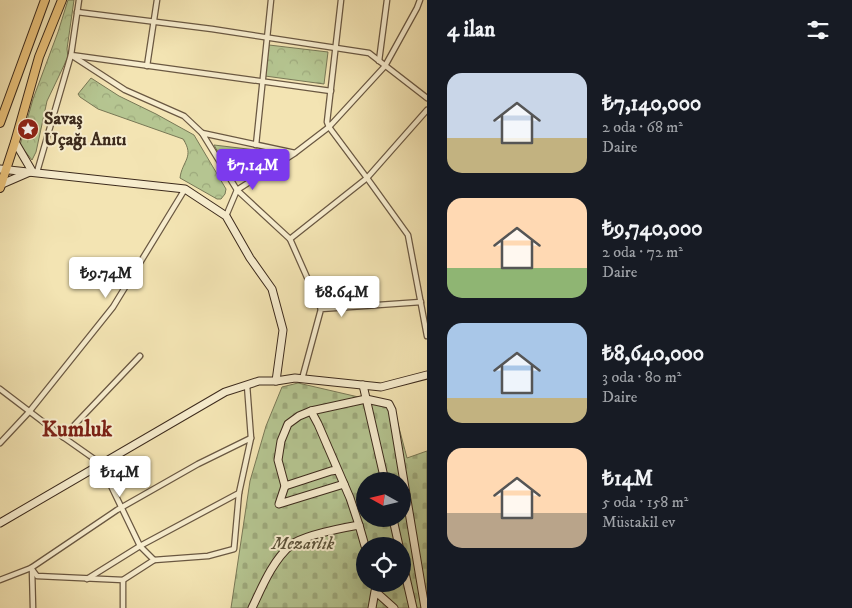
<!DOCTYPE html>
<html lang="tr">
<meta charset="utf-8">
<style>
body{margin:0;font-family:"IM FELL DW Pica",serif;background:#20242c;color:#f1f3f6;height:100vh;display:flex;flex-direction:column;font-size:19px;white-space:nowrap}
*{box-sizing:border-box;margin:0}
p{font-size:16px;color:#9ea1a6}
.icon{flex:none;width:28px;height:28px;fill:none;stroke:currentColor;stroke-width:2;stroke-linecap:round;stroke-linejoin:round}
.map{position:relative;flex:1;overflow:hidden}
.side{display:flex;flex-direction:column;background:#171b24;width:425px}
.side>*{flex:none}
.needle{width:32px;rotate:278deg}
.fabs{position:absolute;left:356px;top:472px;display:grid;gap:10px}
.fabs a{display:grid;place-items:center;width:55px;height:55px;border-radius:50%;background:#171b24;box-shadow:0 5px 20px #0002;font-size:25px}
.price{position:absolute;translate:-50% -42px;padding:0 11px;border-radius:5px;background:#fff;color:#222;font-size:16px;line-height:32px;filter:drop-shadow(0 1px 2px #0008)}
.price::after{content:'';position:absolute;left:50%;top:30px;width:15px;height:11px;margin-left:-8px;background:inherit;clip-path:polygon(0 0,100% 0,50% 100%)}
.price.on{background:#7c3aed;color:#fff}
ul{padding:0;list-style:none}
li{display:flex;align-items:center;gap:15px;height:125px;padding:0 20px}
li span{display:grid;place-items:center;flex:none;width:140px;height:100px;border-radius:15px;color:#555}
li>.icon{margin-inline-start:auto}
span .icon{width:60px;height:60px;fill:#fffc;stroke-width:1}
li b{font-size:21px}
h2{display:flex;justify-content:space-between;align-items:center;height:60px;padding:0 20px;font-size:21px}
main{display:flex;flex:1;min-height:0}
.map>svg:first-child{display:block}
</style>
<main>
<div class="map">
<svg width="427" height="608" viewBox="0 0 427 608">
<defs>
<pattern id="forest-crowns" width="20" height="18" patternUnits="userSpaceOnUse" patternTransform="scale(1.25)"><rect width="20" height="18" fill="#b5c591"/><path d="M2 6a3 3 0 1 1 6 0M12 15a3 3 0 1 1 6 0" fill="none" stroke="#9da97c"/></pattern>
<pattern id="cemetery-stones" width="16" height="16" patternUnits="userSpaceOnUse" patternTransform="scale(1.25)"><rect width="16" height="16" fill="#b5c591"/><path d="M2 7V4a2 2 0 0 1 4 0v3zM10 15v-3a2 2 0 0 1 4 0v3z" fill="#9da97c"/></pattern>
</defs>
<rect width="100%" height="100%" fill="#f3e4b3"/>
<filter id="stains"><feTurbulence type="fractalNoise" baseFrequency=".004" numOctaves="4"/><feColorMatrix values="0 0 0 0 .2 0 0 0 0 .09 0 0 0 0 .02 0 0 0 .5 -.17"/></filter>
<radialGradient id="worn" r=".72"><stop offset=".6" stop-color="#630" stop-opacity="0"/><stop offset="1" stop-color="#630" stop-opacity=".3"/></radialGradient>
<!-- forest -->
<g fill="url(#forest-crowns)" stroke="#787856">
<polygon points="68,0 74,0 67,49 68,57 47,101 36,152 32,160 20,145 33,99 58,32"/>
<polygon points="269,45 328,52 324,84 265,76"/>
<path d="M91 78 119 96 156 114 194 135 226 189 225 194 221 199H217L180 178C182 161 195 157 183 139L98 109 80 97 78 94Z"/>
<polygon points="214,145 281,153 233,179"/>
</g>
<!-- cemetery -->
<path fill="url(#cemetery-stones)" stroke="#787856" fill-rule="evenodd" d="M298 383 393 405 407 458 427 451V608H231L250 481 266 426 282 387ZM365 481H402V519H365ZM365 546H402V584H365Z"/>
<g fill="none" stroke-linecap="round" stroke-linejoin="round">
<!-- street casing -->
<g stroke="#6a5842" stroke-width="7">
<g id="street">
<polyline points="79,0 71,55 331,91"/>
<polyline points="77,12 212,29 369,53 427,98"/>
<polyline points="379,61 387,0"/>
<polyline points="147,66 157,0"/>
<polyline points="427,110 367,178 408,235 427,336"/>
<polyline points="256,145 271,0"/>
<polyline points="295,153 202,133 237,190 295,153 329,127 385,66 417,8 420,0"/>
<polyline points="37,172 71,55 125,90 184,116 202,133"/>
<polyline points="226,216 237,190 290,239"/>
<polyline points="321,309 290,239 367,178 329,127 327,122 341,0"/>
<polyline points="302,379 321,309 421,302"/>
<polyline points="0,389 63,437 100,463 140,546 154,560"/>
<polyline points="63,437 140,356"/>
<polyline points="0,443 29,412 113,307 185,189"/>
<polyline points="31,568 37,576 123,580 154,560 208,556 234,549 239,493"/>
<polyline points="32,569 33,608"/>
<polyline points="87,579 140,546 239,493 251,438 247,385"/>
<polyline points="0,580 31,568 117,510 198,464 251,438"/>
<polyline points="123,608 123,580"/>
</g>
</g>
<!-- secondary casing -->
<g stroke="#3c2a1c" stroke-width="9">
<g id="secondary">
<polyline points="0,169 185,189 226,216 250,258 272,289 283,330 276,381 259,381 225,392 0,523"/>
<polyline points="2,184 32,171 15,142"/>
<polyline points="276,381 295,378 381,387 427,375"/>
<polyline points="363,385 385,481"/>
<polyline points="311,411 318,424 350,498 359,525"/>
<polyline points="337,470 331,471 285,486 278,460 281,441 288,424 299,416 311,411 366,399 389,404 392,410 425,608"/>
<polyline points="285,486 279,504 344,484"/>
<polyline points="393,519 399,546"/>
<polyline points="402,560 413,608"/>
<path d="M252 608C262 587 273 560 291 545 304 535 342 528 359 525L365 546"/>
<polyline points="372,608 375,591 394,608"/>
</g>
</g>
<!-- primary casing -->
<g stroke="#3c2a1c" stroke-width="10">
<g id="primary">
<polyline points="0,123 45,0"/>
<polyline points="0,188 15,142 39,57 62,0"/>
</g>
</g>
<!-- street -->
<use href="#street" stroke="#f7edce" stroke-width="4.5"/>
<!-- secondary -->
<use href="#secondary" stroke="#f7edce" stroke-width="7"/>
<!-- primary -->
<use href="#primary" stroke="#eac27a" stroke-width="8"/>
</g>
<!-- icons -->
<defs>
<g id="sight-disc" transform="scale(1.125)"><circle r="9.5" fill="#8f2418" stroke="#f7edce"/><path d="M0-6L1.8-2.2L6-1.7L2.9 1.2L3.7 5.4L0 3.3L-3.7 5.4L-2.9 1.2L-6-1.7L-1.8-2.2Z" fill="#fff"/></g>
</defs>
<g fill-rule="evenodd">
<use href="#sight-disc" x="28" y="129"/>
</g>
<g text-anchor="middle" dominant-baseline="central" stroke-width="4" stroke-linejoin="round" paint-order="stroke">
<!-- poi labels -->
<g font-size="18" font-weight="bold" fill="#3c2a1c" stroke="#f7edce" text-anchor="start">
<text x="44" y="119">Savaş<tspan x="44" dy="21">Uçağı Anıtı</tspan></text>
</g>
<!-- park labels -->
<g font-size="18" font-style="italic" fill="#5a5139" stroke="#f7edce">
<text x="303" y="544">Mezarlık</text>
</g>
<!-- district labels -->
<g font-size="22" font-weight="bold" fill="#7a1f14" stroke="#f7edce">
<text x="77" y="429">Kumluk</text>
</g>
</g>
<rect width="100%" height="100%" filter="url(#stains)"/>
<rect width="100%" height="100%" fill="url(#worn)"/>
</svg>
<div class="fabs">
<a><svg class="needle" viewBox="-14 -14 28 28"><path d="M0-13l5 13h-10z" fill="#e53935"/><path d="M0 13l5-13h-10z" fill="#9ea1a6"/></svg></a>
<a><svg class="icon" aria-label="locate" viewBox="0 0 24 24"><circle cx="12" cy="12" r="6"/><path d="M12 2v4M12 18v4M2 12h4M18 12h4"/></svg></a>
</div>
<b class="price on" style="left:253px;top:191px">₺7.14M</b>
<b class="price" style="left:106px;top:299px">₺9.74M</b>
<b class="price" style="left:342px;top:318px">₺8.64M</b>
<b class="price" style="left:120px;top:498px">₺14M</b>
</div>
<section class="side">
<h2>4 ilan<svg class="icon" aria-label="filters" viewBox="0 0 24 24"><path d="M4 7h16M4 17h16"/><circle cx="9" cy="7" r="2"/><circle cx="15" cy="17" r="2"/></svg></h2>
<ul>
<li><span style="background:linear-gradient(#c9d6e8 65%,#c2b280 0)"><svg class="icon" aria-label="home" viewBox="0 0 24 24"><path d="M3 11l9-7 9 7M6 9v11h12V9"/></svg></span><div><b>₺7,140,000</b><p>2 oda · 68 m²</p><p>Daire</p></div></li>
<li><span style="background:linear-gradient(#ffd9b3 70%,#8fb573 0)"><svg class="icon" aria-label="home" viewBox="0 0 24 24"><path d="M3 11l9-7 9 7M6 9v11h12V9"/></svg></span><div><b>₺9,740,000</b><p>2 oda · 72 m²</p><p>Daire</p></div></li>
<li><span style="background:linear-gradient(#a9c7e8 75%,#c2b280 0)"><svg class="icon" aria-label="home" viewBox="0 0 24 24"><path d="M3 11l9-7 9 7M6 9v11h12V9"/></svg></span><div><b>₺8,640,000</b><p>3 oda · 80 m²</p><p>Daire</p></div></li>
<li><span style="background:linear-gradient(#ffd9b3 65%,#b9a48a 0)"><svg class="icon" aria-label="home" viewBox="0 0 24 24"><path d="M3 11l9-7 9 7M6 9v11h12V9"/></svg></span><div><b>₺14M</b><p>5 oda · 158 m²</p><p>Müstakil ev</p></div></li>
</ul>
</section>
</main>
